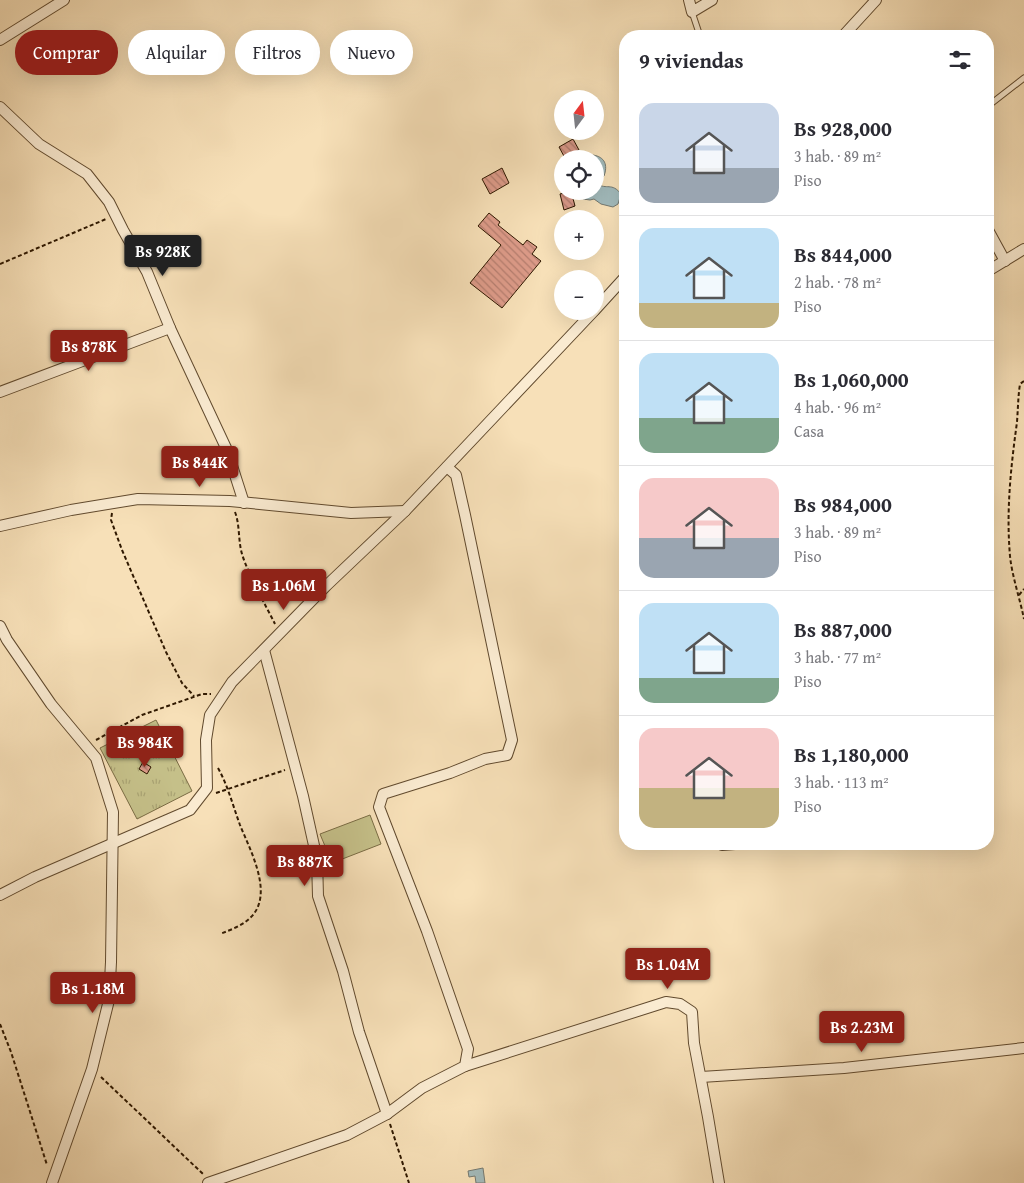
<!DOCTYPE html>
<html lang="es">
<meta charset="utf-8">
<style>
body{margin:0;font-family:"Gentium Book Plus",serif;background:#f7f7f7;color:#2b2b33;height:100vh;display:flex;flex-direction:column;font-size:19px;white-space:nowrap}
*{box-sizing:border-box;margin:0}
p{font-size:16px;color:#7c7c81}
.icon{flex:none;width:28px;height:28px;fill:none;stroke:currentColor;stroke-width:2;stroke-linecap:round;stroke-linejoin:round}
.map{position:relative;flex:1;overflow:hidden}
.drawer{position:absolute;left:619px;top:30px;width:375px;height:820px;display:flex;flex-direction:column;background:#fff;border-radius:20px;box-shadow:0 5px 20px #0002}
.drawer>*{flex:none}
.banner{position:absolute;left:15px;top:30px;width:475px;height:45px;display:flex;gap:10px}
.needle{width:32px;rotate:15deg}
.controls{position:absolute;left:554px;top:90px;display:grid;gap:10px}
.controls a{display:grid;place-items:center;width:50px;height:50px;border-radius:50%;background:#fff;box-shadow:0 5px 20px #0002;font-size:25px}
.price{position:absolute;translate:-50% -42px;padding:0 11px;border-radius:5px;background:#8f2418;color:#fff;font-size:16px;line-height:32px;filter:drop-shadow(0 1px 2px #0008)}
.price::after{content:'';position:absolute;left:50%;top:30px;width:15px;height:11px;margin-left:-8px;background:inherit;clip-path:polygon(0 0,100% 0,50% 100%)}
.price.selected{background:#222;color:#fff}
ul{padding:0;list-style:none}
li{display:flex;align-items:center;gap:15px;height:125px;padding:0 20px}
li+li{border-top:1px solid #e1e1e2}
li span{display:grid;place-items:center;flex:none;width:140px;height:100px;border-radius:15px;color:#555}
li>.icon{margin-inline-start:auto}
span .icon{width:60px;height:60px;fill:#fffc;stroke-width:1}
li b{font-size:21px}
h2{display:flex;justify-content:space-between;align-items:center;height:60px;padding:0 20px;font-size:21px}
.tag{padding:0 18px;border-radius:22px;background:#fff;box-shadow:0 5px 20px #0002;font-size:18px;line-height:45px}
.tag.selected{background:#8f2418;color:#fff}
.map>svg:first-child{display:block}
</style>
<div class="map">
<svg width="1024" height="1183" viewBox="0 0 1024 1183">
<defs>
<pattern id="park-tufts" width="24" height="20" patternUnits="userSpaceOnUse" patternTransform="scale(1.25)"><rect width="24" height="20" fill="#c5c089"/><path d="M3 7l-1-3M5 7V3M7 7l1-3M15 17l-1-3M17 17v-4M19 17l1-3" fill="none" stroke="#aaa474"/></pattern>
<pattern id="building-back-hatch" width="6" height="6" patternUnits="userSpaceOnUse" patternTransform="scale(1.25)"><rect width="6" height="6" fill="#dd9b89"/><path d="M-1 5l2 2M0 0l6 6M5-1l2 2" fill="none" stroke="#b47d6e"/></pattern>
</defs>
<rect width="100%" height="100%" fill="#f7e0b8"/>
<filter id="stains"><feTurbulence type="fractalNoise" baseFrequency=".004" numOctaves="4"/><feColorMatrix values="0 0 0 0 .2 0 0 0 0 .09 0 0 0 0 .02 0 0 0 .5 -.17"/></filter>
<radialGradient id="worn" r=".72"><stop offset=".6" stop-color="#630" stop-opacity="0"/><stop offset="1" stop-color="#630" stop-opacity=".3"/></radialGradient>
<!-- grass -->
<polygon fill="#c5c089" stroke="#7a6c44" points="370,815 381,844 332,863 320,834"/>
<!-- park -->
<polygon fill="url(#park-tufts)" stroke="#7a6c44" points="156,720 192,791 137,819 100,748"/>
<!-- water -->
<g fill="#a3baba" stroke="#757970">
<path d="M593 155C605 157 608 165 604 176L599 180 598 184C606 190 612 182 621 194L618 204 613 207 601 204 594 199 590 200 583 199 578 193V191H595V159H583Z"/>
<polygon points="483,1168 485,1183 476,1183 475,1176 469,1177 468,1171"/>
</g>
<!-- building -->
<g fill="url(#building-back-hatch)" stroke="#2f1800">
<polygon points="573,139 579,150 565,158 559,147"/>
<polygon points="502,168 509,183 490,194 482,179"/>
<polygon points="571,191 575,206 564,210 560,194"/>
<polygon points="489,213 500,222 498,225 523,245 527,240 537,247 532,254 541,261 502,308 470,283 501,245 478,226"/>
<polygon points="143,762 151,767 147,774 139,769"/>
</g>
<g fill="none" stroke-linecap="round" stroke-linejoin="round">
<!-- service casing -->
<g stroke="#614a2e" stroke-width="7">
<g id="service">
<polyline points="692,12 700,36"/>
<polyline points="988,106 1024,78"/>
</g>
</g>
<!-- minor casing -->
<g stroke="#614a2e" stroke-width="12">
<g id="minor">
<polyline points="689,0 692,12 712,0"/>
<polyline points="843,36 876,0"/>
<polyline points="0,40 64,0"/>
<polyline points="0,107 39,144 87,174 109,202 123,230 147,272 170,328 227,450 244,503"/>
<polyline points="988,230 1005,261"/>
<polyline points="988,271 1024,249"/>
<polyline points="595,310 625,277"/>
<polyline points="0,392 170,328"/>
<polyline points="0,526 71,510 138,499 230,501 351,513 405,511"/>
<polyline points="0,626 7,640 51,704 96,758 113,812 111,962 109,1000 92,1069 52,1183"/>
<polyline points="264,650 303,796 317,859 318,896 343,971 359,1032 387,1114"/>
<polyline points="722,844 722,845 735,844"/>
<polyline points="0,895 35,877 190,810 207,788 206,740 210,715 232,682 326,586 405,511 594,311"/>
<polyline points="465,1066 666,1002 680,1004 692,1012 694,1043 708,1117 719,1183"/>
<polyline points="701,1077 844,1068 1024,1048"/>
<polyline points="208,1183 347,1135 387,1114 422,1088 465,1066 468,1049 427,931 379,807 383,794 450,773 485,759 507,755 512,740 465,515 456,475 447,467"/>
</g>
</g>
<!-- path -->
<g stroke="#2f1800" stroke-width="2" stroke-dasharray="4 2.5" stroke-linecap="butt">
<polyline points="0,264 106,219"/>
<path d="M1024 381 1020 384C1018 397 1018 409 1017 422 1011 466 1006 510 1010 556 1012 576 1020 599 1024 619"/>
<path d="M235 512C240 525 238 540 242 554 248 574 265 604 275 624"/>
<polyline points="112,513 111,520 122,550 166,652 182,683 194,696"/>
<polyline points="1019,595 1024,589"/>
<polyline points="96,740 142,715 202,694 211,694"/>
<path d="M218 768C228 786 233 806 240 825 250 850 275 895 250 918 242 926 230 930 220 934"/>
<polyline points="216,793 285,770"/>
<polyline points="0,1024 11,1052 47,1165"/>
<polyline points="101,1077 203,1174"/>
<polyline points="390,1124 409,1183"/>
</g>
<!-- service -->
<use href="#service" stroke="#faebd1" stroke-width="5"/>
<!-- minor -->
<use href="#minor" stroke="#faebd1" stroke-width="10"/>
</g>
<rect width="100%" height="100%" filter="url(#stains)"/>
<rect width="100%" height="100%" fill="url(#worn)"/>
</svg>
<div class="controls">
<a><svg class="needle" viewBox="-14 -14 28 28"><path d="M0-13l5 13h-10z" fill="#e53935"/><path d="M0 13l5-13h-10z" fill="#7c7c81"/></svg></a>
<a><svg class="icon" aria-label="locate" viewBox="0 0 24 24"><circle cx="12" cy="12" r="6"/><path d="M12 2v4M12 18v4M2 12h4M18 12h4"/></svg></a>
<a>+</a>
<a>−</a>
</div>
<b class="price selected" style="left:163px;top:277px">Bs 928K</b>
<b class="price" style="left:89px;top:372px">Bs 878K</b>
<b class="price" style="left:200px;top:488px">Bs 844K</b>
<b class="price" style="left:284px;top:611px">Bs 1.06M</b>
<b class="price" style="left:145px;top:768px">Bs 984K</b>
<b class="price" style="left:305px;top:887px">Bs 887K</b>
<b class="price" style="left:668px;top:990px">Bs 1.04M</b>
<b class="price" style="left:93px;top:1014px">Bs 1.18M</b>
<b class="price" style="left:862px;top:1053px">Bs 2.23M</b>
<div class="banner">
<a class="tag selected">Comprar</a>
<a class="tag">Alquilar</a>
<a class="tag">Filtros</a>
<a class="tag">Nuevo</a>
</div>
<section class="drawer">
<h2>9 viviendas<svg class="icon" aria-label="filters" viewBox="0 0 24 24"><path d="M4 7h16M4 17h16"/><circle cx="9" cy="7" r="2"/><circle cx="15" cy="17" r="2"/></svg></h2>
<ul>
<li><span style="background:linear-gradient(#c9d6e8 65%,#9aa5b1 0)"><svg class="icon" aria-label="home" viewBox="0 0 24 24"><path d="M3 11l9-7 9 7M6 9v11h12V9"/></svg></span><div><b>Bs 928,000</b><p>3 hab. · 89 m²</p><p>Piso</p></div></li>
<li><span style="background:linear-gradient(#bfe0f5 75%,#c2b280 0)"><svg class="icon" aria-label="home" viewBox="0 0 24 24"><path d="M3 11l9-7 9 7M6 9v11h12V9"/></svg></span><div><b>Bs 844,000</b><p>2 hab. · 78 m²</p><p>Piso</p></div></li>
<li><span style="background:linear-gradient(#bfe0f5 65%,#7fa58c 0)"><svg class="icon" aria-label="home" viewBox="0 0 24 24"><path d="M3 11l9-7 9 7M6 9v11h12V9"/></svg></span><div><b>Bs 1,060,000</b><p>4 hab. · 96 m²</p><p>Casa</p></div></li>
<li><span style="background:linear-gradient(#f6c9c9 60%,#9aa5b1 0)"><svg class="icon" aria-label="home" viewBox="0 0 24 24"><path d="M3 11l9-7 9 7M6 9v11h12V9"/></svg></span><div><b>Bs 984,000</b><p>3 hab. · 89 m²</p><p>Piso</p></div></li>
<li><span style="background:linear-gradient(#bfe0f5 75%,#7fa58c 0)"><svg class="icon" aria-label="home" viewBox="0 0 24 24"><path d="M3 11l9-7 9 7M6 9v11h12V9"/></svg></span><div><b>Bs 887,000</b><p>3 hab. · 77 m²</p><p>Piso</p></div></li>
<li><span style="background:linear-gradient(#f6c9c9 60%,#c2b280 0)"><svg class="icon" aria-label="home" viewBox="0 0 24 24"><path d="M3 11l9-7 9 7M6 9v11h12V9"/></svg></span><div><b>Bs 1,180,000</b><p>3 hab. · 113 m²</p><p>Piso</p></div></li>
</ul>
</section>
</div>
